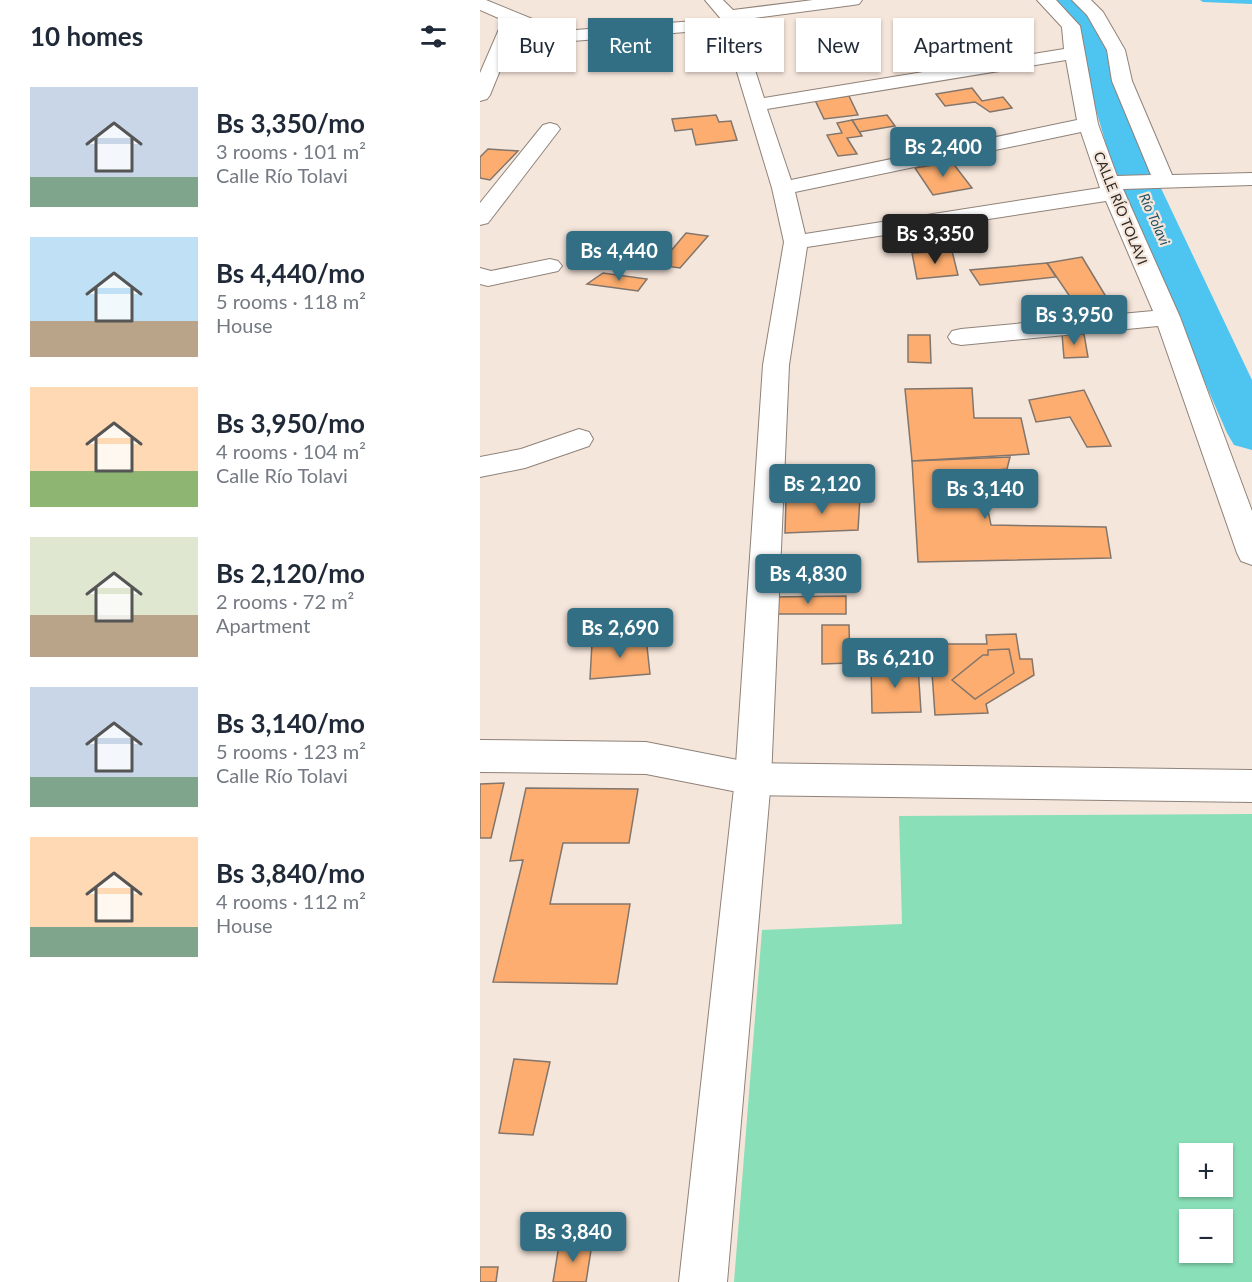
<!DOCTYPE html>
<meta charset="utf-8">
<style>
body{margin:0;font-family:Lato,sans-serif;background:#f2f2f3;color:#1f2937;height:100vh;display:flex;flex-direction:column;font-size:22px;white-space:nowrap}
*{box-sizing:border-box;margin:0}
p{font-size:20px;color:#747a83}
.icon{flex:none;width:33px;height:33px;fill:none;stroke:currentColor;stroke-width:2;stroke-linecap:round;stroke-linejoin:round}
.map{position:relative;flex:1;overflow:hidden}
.sheet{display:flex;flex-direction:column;background:#fff;width:480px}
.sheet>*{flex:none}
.hud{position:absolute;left:18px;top:18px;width:570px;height:54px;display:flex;gap:12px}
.fabs{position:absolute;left:699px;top:1143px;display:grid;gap:12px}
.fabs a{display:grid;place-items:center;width:54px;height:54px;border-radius:0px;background:#fff;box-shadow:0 2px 4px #0004;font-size:30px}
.price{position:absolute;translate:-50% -51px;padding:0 14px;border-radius:6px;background:#326f85;color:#fff;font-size:20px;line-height:39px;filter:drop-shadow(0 2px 3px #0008)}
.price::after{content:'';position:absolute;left:50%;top:36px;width:18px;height:14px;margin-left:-9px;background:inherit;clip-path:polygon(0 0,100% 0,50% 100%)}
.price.selected{background:#222;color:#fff}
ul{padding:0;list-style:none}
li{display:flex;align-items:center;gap:18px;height:150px;padding:0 30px}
li span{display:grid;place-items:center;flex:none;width:168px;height:120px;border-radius:0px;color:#555}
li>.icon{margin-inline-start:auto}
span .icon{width:72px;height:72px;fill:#fffc;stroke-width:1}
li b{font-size:26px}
h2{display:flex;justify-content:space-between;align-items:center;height:72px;padding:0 30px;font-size:26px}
.tag{padding:0 21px;border-radius:0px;background:#fff;box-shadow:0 2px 4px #0004;font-size:21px;line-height:54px}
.tag.selected{background:#326f85;color:#fff}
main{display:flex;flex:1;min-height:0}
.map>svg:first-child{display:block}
</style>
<main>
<section class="sheet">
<h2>10 homes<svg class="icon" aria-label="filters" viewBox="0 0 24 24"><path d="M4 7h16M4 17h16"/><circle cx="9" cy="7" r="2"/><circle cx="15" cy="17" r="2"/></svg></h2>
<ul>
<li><span style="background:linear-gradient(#c9d6e8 75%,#7fa58c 0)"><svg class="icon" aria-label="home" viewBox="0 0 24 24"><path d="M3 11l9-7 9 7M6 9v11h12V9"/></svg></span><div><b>Bs 3,350/mo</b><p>3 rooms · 101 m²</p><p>Calle Río Tolavi</p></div></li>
<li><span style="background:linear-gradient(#bfe0f5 70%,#b9a48a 0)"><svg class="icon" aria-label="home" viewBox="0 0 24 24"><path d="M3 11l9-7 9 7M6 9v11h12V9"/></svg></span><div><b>Bs 4,440/mo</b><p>5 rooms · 118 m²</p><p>House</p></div></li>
<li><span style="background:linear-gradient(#ffd9b3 70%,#8fb573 0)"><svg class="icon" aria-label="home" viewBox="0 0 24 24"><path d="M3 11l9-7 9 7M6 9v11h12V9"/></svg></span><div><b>Bs 3,950/mo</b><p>4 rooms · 104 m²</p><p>Calle Río Tolavi</p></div></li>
<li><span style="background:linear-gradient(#dfe7d0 65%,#b9a48a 0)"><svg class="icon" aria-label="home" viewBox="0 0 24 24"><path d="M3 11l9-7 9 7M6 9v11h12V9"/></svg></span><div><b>Bs 2,120/mo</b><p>2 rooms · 72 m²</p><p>Apartment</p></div></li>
<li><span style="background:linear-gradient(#c9d6e8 75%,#7fa58c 0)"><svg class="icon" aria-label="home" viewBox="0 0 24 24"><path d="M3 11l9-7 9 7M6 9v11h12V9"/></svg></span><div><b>Bs 3,140/mo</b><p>5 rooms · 123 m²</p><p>Calle Río Tolavi</p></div></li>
<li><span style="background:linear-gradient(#ffd9b3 75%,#7fa58c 0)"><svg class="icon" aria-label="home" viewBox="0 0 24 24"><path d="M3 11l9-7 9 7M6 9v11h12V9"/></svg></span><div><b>Bs 3,840/mo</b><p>4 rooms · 112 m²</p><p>House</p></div></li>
</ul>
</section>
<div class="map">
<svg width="772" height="1282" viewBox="0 0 772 1282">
<rect width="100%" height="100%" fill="#f5e6db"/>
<!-- green -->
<path fill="#89dfb7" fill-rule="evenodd" d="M772 814V1282H254L282 930 422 924 419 816ZM710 1154H742V1186H710ZM710 1220H742V1252H710Z"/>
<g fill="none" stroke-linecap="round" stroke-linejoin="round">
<!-- stream -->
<polygon fill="#4ec4f0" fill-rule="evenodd" points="720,0 772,0 772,4 723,2"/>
<!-- river -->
<polygon fill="#4ec4f0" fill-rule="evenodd" points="575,0 607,0 622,19 670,165 772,380 772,450 754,445 747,433 642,192 632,165 590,20"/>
</g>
<!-- building -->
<g fill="#fcad6f" stroke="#82756c" stroke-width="1.5">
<polygon points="492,88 502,101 523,97 532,108 510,112 495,102 465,106 456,94"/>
<polygon points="369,96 378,115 344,119 335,100"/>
<polygon points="236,115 239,122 251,121 257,140 216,145 212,129 195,131 192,119"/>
<polygon points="407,115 415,126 379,132 372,120"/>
<polygon points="372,120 382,136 367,138 377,154 358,156 347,135 362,133 357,123"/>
<polygon points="8,149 38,151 10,180 0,178 0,157"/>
<polygon points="472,162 492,188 453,195 435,168"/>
<polygon points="206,233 228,236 200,268 179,265"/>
<polygon points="472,251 478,275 437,279 432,253"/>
<polygon points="602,257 628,300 595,304 567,263"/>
<polygon points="567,263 576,277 500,285 490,270"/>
<polygon points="123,273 167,279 158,291 107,284"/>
<polygon points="582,334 604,334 608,357 584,358"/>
<polygon points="428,335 450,335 451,363 428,362"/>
<polygon points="492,388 494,418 541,418 549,454 432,461 425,389"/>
<polygon points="604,390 631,446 607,447 590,417 556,422 549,400"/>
<polygon points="530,457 527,469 500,472 511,525 626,527 631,558 438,562 432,461"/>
<polygon points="380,497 378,530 305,533 306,499"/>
<polygon points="366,596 366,614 289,614 291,597"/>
<polygon points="342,625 369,625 370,663 342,664"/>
<polygon points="536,634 540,659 552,659 554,675 506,704 508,713 455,715 450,644 507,644 506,635"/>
<polygon points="166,637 170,674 110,679 112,643"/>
<polygon points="529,649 534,673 495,699 472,680 503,655 508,655 508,650"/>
<polygon points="391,665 438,666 441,712 392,713"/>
<polygon points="24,783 11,838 0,838 0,784"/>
<polygon points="46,788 158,789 149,843 83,843 70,904 150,904 137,984 13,982 43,860 30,861"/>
<polygon points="34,1059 70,1062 53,1135 19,1133"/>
<polygon points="112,1244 106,1282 73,1282 79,1245"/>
<polygon points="0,1267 18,1267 16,1282 0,1282"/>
</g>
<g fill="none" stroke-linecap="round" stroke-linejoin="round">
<!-- minor casing -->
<g stroke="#8f8279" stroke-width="2">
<g id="minor">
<path d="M0 0H6L82 31 241 19 225 0H243L253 10 333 0H382L379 4 373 5 259 20 284 98 584 49 582 27 557 0H576L600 26 618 124 637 176 671 175 632 81 627 50 607 15 592 0H611L623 12 645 50 652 81 692 175 772 173V185L643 189 700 317 772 511V565L761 561 757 553 678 326 481 345 472 343 468 337 472 331 481 329 673 311 626 201 327 247 309 365 291 779 247 1282H199L255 779 283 365 304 242 292 188 244 29 80 42 38 26 10 95 7 99 0 101V73L23 20 0 10ZM586 60 597 120 311 180 287 109ZM601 132 620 188 325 234 315 192Z"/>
<polygon points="70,123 77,125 80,129 8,223 0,225 0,203 63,125"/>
<polygon points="70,259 78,261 82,266 78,271 8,286 0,284 0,268 11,271"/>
<polygon points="99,429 109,432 113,439 109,446 45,468 0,477 0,457 41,449"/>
</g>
</g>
<!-- major casing -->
<g stroke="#8f8279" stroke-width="2">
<polygon id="major" points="0,740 166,742 273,763 772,770 772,802 273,795 166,774 0,772"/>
</g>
<!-- minor -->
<use href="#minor" fill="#fff" fill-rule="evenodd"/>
<!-- major -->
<use href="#major" fill="#fff" fill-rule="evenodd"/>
</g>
<g text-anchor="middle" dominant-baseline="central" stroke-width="4.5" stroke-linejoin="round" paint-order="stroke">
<!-- far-street labels -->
<g font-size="14" fill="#2e2925" stroke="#f5e6db">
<text transform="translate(641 208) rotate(68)">CALLE RÍO TOLAVI</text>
</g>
<!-- far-water labels -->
<g font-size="14" font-style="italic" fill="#215265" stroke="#f5e6db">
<text transform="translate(675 219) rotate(66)">Río Tolavi</text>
</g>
</g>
</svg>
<div class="fabs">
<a>+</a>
<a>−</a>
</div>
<b class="price" style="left:463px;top:178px">Bs 2,400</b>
<b class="price selected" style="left:455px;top:265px">Bs 3,350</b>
<b class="price" style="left:139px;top:282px">Bs 4,440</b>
<b class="price" style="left:594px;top:346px">Bs 3,950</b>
<b class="price" style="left:342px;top:515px">Bs 2,120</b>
<b class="price" style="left:505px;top:520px">Bs 3,140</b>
<b class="price" style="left:328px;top:605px">Bs 4,830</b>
<b class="price" style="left:140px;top:659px">Bs 2,690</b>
<b class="price" style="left:415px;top:689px">Bs 6,210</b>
<b class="price" style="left:93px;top:1263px">Bs 3,840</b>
<div class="hud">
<a class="tag">Buy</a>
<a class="tag selected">Rent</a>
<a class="tag">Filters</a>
<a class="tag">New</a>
<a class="tag">Apartment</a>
</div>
</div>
</main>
